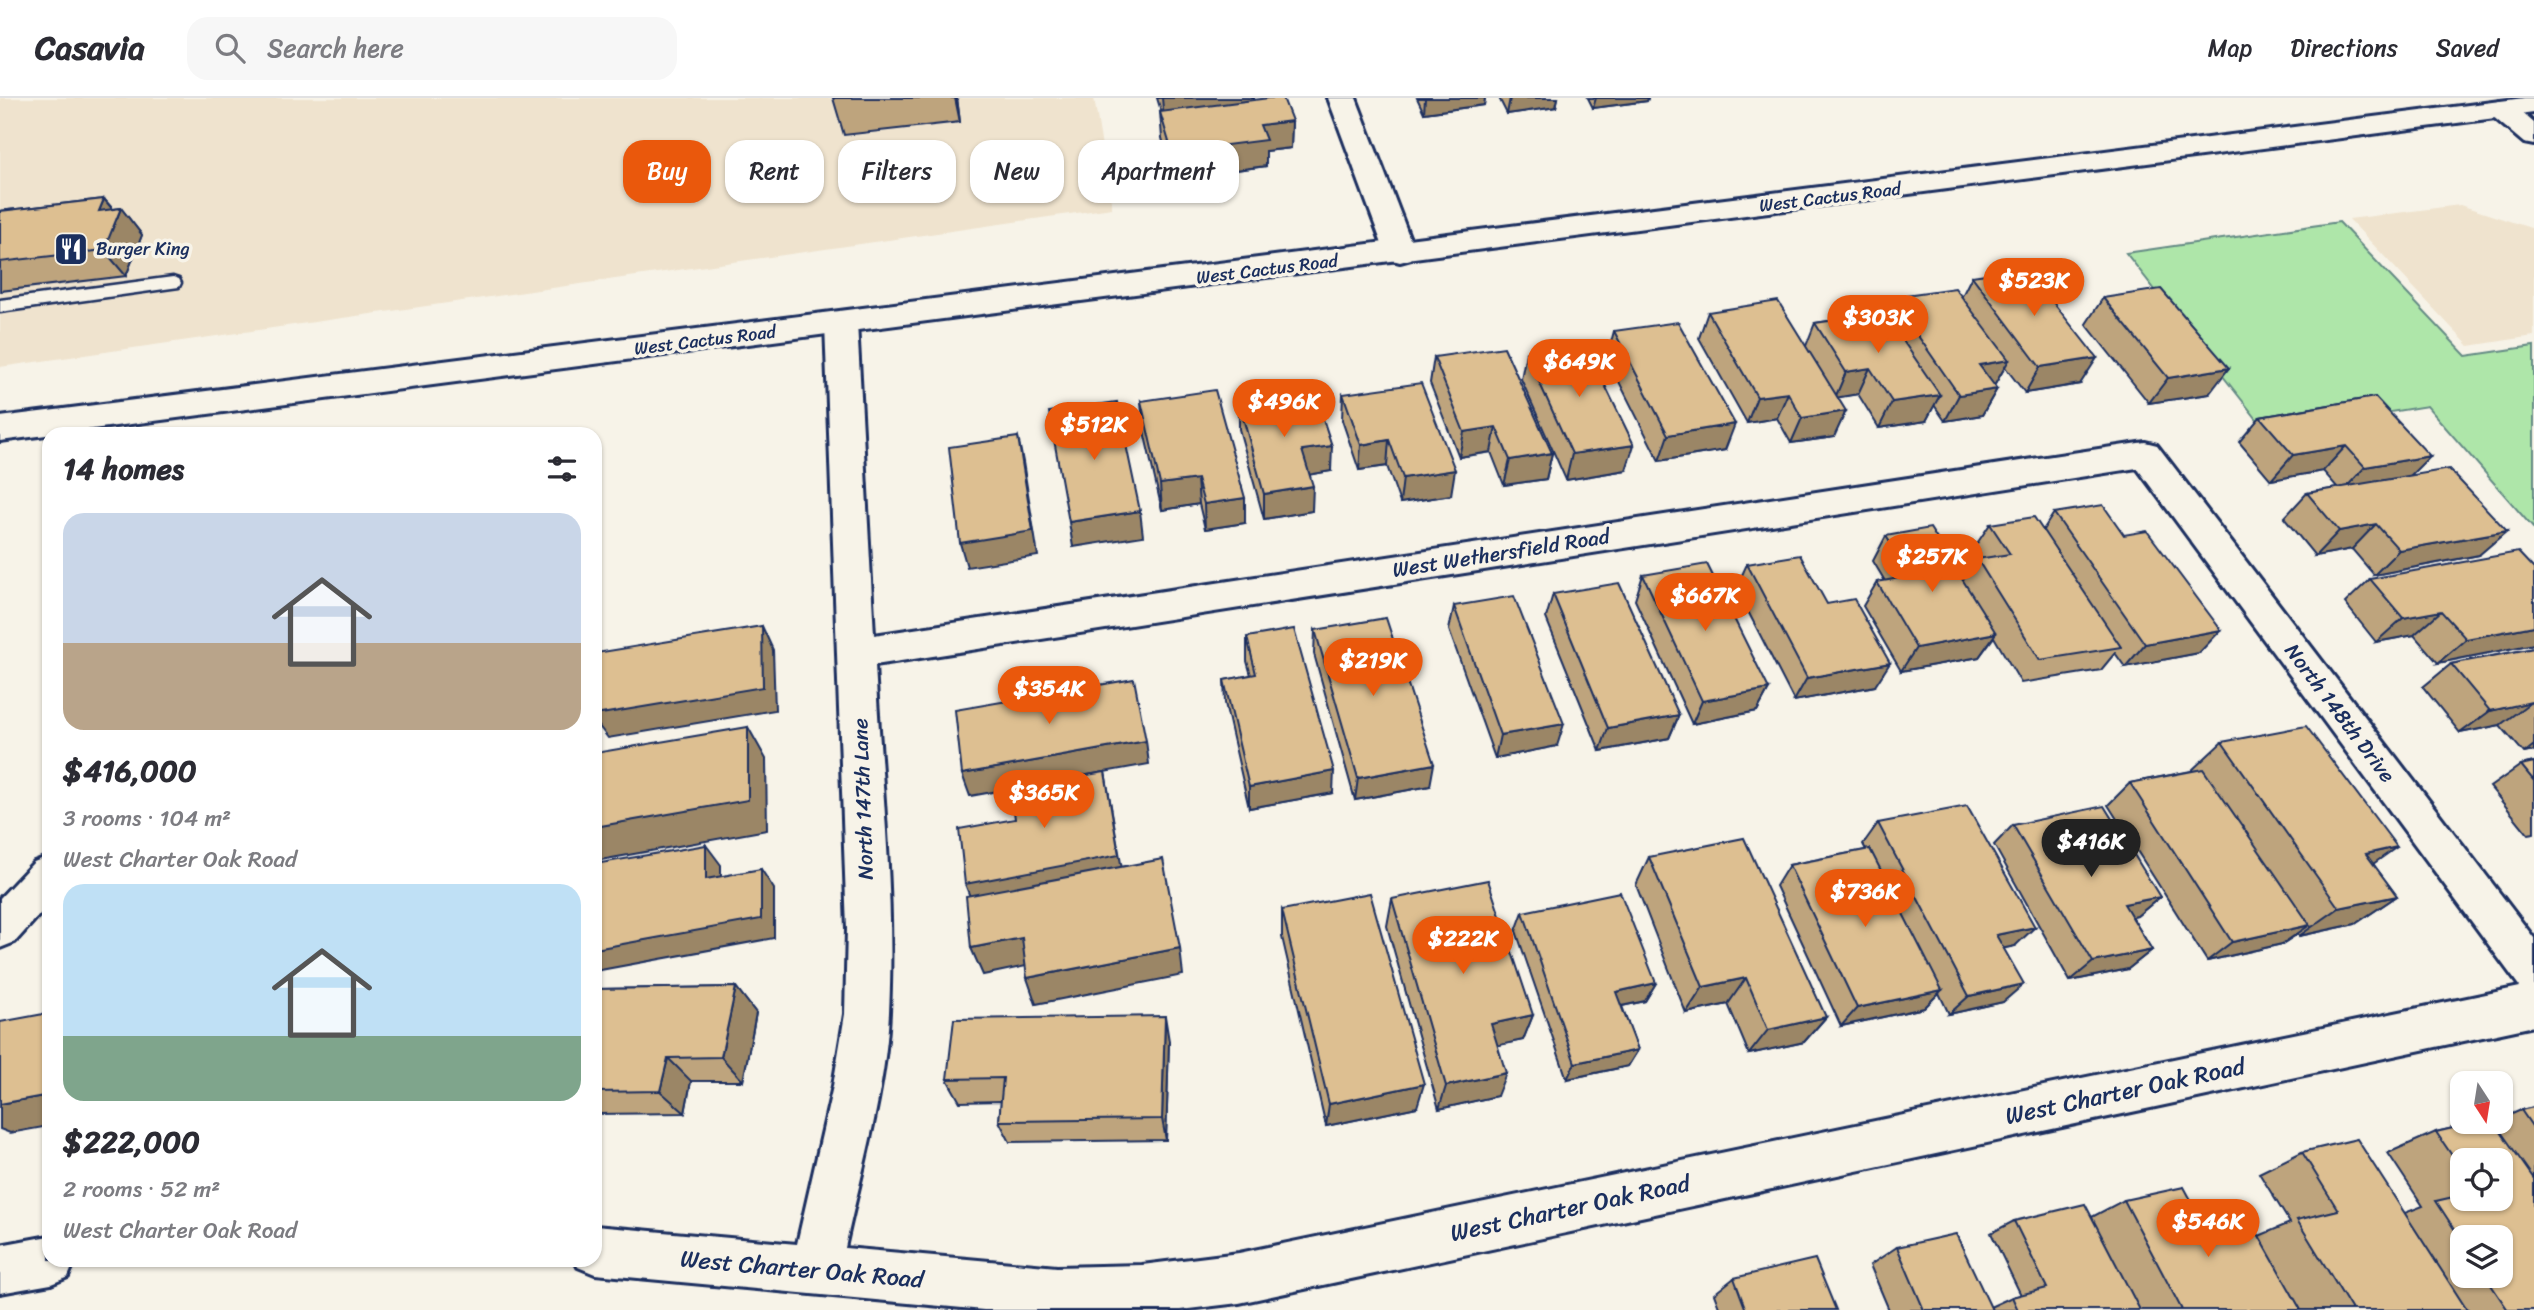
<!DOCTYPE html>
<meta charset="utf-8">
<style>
body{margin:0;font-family:Sriracha,sans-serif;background:#f7f7f7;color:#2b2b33;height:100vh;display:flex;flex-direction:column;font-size:26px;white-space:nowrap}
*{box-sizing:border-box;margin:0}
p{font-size:23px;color:#7c7c81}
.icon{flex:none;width:38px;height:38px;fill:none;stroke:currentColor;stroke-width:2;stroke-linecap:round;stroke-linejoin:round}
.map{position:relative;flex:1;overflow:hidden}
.side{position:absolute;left:42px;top:329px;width:560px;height:840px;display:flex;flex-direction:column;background:#fff;border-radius:21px;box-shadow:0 2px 5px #0004}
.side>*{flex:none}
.banner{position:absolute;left:623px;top:42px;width:665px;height:63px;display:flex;gap:14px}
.needle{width:46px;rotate:168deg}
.tools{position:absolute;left:2450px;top:973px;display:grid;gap:14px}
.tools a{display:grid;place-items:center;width:63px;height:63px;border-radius:14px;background:#fff;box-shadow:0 2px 5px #0004;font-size:35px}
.price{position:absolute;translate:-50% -60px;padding:0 16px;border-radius:24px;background:#ea580c;color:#fff;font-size:23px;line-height:46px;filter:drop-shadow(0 2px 4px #0008)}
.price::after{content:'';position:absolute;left:50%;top:42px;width:21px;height:16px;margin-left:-10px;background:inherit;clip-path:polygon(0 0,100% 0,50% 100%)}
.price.selected{background:#222;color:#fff}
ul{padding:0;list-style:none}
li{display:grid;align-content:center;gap:14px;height:371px;padding:0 21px}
li span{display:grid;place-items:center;height:217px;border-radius:21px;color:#555}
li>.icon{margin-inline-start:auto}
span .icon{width:126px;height:126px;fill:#fffc;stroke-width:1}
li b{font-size:30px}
h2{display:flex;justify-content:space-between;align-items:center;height:84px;padding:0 21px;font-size:30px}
.tag{padding:0 24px;border-radius:21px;background:#fff;box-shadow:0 2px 5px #0004;font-size:24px;line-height:63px}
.tag.selected{background:#ea580c;color:#fff}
header{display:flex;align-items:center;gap:42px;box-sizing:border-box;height:98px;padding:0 35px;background:#fff;border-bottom:2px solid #e1e1e2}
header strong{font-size:33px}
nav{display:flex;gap:38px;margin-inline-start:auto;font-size:24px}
.search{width:490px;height:63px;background:#f7f7f7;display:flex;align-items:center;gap:18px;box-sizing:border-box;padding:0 24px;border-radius:21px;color:#7c7c81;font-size:26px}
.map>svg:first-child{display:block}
</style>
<header>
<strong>Casavia</strong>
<div class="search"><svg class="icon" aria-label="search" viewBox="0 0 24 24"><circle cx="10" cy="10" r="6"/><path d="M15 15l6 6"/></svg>Search here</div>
<nav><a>Map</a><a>Directions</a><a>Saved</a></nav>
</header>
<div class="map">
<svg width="2534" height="1212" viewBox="0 0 2534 1212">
<rect width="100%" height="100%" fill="#f7f3e8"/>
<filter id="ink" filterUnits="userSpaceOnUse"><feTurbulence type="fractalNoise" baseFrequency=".0143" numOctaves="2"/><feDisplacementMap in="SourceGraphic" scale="14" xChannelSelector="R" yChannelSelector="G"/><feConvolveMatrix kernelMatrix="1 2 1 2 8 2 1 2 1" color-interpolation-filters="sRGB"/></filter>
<g filter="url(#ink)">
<!-- built -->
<g fill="#efe3ce">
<polygon points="0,0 1094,0 1112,110 0,269"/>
<polygon points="2460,107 2534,131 2534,238 2469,248 2349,121"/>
</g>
<!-- green -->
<polygon fill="#aee6a9" stroke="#648a84" stroke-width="2" points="2339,124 2466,258 2534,248 2534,431 2427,308 2267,334 2126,155"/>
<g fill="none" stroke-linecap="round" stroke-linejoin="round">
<!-- service casing -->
<g stroke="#1b2f5e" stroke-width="5">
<polygon id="service" points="173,179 179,181 181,185 179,189 0,214 0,202"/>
</g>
<!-- minor casing -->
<g stroke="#1b2f5e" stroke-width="6">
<g id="minor">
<polygon points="1328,0 1356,0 1415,154 1411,161 1400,164 1389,161 1385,154"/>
<polygon points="2501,3 2511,5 2534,25 2534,47 2524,45 2491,17 2487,11 2491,5"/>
<path d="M841 214 852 217 857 225 874 537 2145 344 2157 347 2534 840V928L1239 1205 1180 1212H984L595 1176 578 1169 575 1162H595V1128L797 1146 833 988 845 916 847 831 825 225 830 217ZM2137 370 2520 889 1239 1155 1142 1167 1057 1169 845 1150C861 1075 886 990 889 914 895 799 881 682 875 567Z"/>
<polygon points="49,758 49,806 15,844 0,850 0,800 34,764"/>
<polygon points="49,1138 49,1162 75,1162 68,1179 51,1186 0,1195 0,1147"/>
</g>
</g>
<!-- secondary casing -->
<g stroke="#1b2f5e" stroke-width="6">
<polygon id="secondary" points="2524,0 2534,0 2534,15 0,343 0,319"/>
</g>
<!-- service -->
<use href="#service" fill="#f7f3e8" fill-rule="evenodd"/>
<!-- minor -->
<use href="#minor" fill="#f7f3e8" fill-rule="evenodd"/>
<!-- secondary -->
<use href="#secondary" fill="#f7f3e8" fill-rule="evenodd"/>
</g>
<!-- wall -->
<g fill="#bea47d" stroke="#1b2f5e" stroke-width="2" fill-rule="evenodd">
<polygon points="833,0 957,0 960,24 844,37"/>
<polygon points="1157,0 1254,0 1254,2 1292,23 1291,50 1266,53 1266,68 1173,80 1162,40 1160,14 1161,13"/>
<polygon points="1417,0 1485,0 1484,7 1424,15"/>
<polygon points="1499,0 1558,0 1556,9 1507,16"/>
<polygon points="1588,0 1648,0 1647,3 1593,10"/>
<polygon points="104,101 113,111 121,110 142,137 126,178 0,193 0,113"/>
<polygon points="1972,178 2080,286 2025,295 2005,269 1994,288 1997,291 1982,317 1945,323 1934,307 1926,323 1879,330 1858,296 1838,299 1834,339 1791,345 1777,320 1747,325 1699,240 1708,214 1806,248 1815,225 1884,215 1891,199 1962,198"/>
<polygon points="2103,200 2209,296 2149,305 2086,226"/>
<polygon points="1614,233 1725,352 1659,363 1607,260"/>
<polygon points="1526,255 1626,372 1566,382 1521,281"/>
<polygon points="1434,259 1552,355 1546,381 1504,387 1491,354 1459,359 1430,285"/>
<polygon points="1343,296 1451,397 1400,405 1387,368 1359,372 1342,322"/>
<polygon points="2375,299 2411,377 2479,457 2374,477 2352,451 2315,458 2284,420 2307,395 2338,390 2323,373 2271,382 2239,344 2260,319"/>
<polygon points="1141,303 1245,425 1205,431 1199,406 1162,412 1143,329"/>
<polygon points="1239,305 1331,373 1310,376 1312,413 1264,421 1239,331"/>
<polygon points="2054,415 2199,555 2125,569 2115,555 2101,572 2021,585 1994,539 1979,559 1901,573 1863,508 1877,484 1885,483 1873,463 1886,438 1963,482 1977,461 1980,460 1974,450 1990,426 2043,432"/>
<polygon points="1747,466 1827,506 1875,588 1794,603 1736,490"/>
<polygon points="1643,477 1769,591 1757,613 1692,626 1635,502"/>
<polygon points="2370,481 2534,546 2438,565 2414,537 2376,544 2345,505"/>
<polygon points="1553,496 1679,617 1669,640 1600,653 1546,520"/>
<polygon points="1454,508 1557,648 1495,660 1449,532"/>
<polygon points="1315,532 1430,688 1355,702 1314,556"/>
<polygon points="1247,539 1333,695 1249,710 1225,605 1224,582 1251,577 1247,563"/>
<polygon points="2534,550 2534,653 2524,655 2500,627 2460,635 2423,589 2451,566"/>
<polygon points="2222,644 2373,766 2397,798 2355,826 2299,838 2298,836 2282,846 2207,863 2108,707 2130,685 2191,673"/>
<polygon points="2534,664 2534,735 2528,736 2490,689 2521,667"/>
<polygon points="1878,725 2015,848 2004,850 2003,904 1949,916 1939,895 1924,910 1841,928 1776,788 1789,767 1866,752 1863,746"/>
<polygon points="2013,727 2160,799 2137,818 2132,819 2152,852 2128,871 2070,883 1994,747"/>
<polygon points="1649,759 1826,919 1804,944 1749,956 1728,906 1686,915 1636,787"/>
<polygon points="1392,801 1533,917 1523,942 1497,947 1497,998 1439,1011 1387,828"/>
<polygon points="1282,812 1417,1009 1326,1028 1282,839"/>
<polygon points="1523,814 1656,885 1645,903 1622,908 1638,952 1628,968 1567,981 1516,833"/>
<polygon points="736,889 756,915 743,983 691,983 685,1015 595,1016 595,891"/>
<polygon points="1169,943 1166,1042 1010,1044 999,1023 1001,1003 960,1004 947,981"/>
<path d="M2534 1009V1212H1889L1870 1167 1897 1149 1990 1209 2012 1199 2021 1197 1991 1135 2014 1123 2092 1119 2124 1102 2215 1146 2259 1138 2290 1125 2259 1075 2302 1054 2405 1115 2423 1108 2388 1055 2436 1034 2479 1024H2501V1021L2521 1012ZM2462 1062 2501 1101H2462ZM2462 1139 2501 1178H2462Z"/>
<polygon points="1734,1180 1836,1212 1720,1212 1714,1196"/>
</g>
<!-- shaded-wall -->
<g fill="#9b8666" stroke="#1b2f5e" stroke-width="2">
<polygon points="955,0 957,0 960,24"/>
<polygon points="1162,0 1254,0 1254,10 1164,21"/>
<polygon points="1425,0 1485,0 1484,7 1424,15"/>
<polygon points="1510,0 1558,0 1556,9 1507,16"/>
<polygon points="1596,0 1648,0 1647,3 1593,10"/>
<polygon points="1292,23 1291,50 1266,53 1266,68 1173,80 1172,54 1260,27"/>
<polygon points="104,101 118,118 121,110 142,137 126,178 104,152 99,113"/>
<polygon points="2097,260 2080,286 2025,295 2040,269"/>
<polygon points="2009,262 1994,288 1979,267"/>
<polygon points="1870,270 1858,296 1835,300 1846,274"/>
<polygon points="2229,270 2209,296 2149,305 2168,280"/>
<polygon points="1997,291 1982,317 1945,323 1959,297"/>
<polygon points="1788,295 1777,320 1747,325 1757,299"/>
<polygon points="1940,297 1926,323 1879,330 1892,304"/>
<polygon points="1846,313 1834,339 1791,345 1802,320"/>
<polygon points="1735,326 1725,352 1659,363 1668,337"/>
<polygon points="1496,329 1491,354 1459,359 1464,334"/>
<polygon points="1018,339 1023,364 1038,458 967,469 960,445"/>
<polygon points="1389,342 1387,368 1359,372 1361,347"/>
<polygon points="1634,347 1626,372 1566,382 1572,356"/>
<polygon points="1332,348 1331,373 1302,378 1302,352"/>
<polygon points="2346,348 2323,373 2271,382 2293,357"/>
<polygon points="1552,355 1546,381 1504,387 1510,362"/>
<polygon points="2430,358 2405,383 2342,394 2365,369"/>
<polygon points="1455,372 1451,397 1400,405 1403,380"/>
<polygon points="1197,381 1199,406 1162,412 1160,386"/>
<polygon points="1313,388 1312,413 1264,421 1264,396"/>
<polygon points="1245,400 1245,425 1205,431 1204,406"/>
<polygon points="1140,413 1143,438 1073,449 1069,424"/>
<polygon points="2376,426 2352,451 2315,458 2339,433"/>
<polygon points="2507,433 2479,457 2374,477 2399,452"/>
<polygon points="2441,513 2414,537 2376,544 2403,520"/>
<polygon points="762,528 773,552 775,612 608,640 595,623 595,617"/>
<polygon points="2534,528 2534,546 2438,565 2466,541"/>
<polygon points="2221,532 2199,555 2125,569 2145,546"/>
<polygon points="1996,535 1979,559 1901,573 1916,550"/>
<polygon points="1890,565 1875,588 1794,603 1807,580"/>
<polygon points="1769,591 1757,613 1692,626 1702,603"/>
<polygon points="2531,604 2500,627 2460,635 2490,613"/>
<polygon points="1679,617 1669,640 1600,653 1608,630"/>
<polygon points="1564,626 1557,648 1495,660 1500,637"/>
<polygon points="748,629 766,661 767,732 595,763 595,729"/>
<polygon points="1146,643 1149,666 970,698 962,676"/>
<polygon points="2534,647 2534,653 2524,655"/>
<polygon points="1434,666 1430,688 1355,702 1358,680"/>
<polygon points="1334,673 1333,695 1249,710 1249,689"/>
<polygon points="1105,674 1123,777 973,806 965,786"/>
<polygon points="706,747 721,767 721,801 706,781"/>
<polygon points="2397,749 2356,778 2366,756"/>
<polygon points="761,771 774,791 774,840 595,873 595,851"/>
<polygon points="2397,798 2355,826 2299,838 2339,810"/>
<polygon points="2160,799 2137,818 2101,826 2124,806"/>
<polygon points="2310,827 2282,846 2207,863 2232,844"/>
<polygon points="2035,829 2015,848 1977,856 1996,837"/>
<polygon points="1022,840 1031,867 983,877 971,850"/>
<polygon points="1180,850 1183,877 1036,906 1027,880"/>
<polygon points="2152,852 2128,871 2070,883 2093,864"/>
<polygon points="1746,880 1728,906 1686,915 1703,889"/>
<polygon points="1656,885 1645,903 1607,911 1616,894"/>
<polygon points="2024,886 2003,904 1949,916 1969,898"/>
<polygon points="736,889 756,915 743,983 721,959"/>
<polygon points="1942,892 1924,910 1841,928 1857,910"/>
<polygon points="1533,917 1523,942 1482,951 1491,926"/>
<polygon points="1165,918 1169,943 1166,1042 1162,1021"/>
<polygon points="1826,919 1804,944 1749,956 1768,932"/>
<polygon points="1638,952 1628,968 1567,981 1575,965"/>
<polygon points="668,960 691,983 685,1015 660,993"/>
<polygon points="1506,975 1497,998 1439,1011 1446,988"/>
<polygon points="1424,986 1417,1009 1326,1028 1329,1006"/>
<polygon points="49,997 49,1028 10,1035 0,1031 0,1006"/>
</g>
<!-- building -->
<g fill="#ddbf91" stroke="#1b2f5e" stroke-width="2">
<polygon points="1269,0 1283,0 1292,23 1260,27 1266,42 1172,54 1160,14"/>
<polygon points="104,101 99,113 121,110 104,152 0,164 0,113"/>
<polygon points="2026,170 2097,260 2040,269 1972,178"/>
<polygon points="1955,190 2009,262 1979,267 1997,291 1959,297 1891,199"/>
<polygon points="2161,191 2229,270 2168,280 2103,200"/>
<polygon points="1778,203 1846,313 1802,320 1788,295 1757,299 1708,214"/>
<polygon points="1884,215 1940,297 1892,304 1870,270 1846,274 1815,225"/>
<polygon points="1678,224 1735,326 1668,337 1614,233"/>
<polygon points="1585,246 1634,347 1572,356 1526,255"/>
<polygon points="1504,249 1552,355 1510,362 1496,329 1464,334 1434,259"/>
<polygon points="1421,285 1455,372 1403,380 1389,342 1361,347 1343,296"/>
<polygon points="1215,292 1245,400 1204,406 1197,381 1160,386 1141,303"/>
<polygon points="1314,294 1332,348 1302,352 1313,388 1264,396 1239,305"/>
<polygon points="2375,299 2430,358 2365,369 2346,348 2293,357 2260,319"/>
<polygon points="1117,304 1140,413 1069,424 1049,314"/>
<polygon points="1018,339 1033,433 960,445 949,349"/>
<polygon points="2449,371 2507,433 2399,452 2376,426 2339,433 2307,395"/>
<polygon points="2103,407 2124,437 2147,433 2221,532 2145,546 2054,415"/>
<polygon points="2034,419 2121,549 2040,562 1977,461 2010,456 1990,426"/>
<polygon points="1930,430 1996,535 1916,550 1877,484 1911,478 1886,438"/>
<polygon points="2518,454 2534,471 2534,528 2466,541 2441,513 2403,520 2370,481"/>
<polygon points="1800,457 1827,506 1854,501 1890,565 1807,580 1747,466"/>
<polygon points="1707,466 1769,591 1702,603 1643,477"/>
<polygon points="1619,485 1679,617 1608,630 1553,496"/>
<polygon points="1514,498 1564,626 1500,637 1454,508"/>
<polygon points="1386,520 1434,666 1358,680 1315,532"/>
<polygon points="762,528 763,589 595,617 596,555"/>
<polygon points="1294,531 1334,673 1249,689 1224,582 1256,576 1247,539"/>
<polygon points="2534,550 2534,608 2531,604 2490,613 2451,566"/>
<polygon points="1134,581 1146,643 962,676 955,612"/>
<polygon points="2306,628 2397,749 2366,756 2397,798 2339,810 2222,644"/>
<polygon points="748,629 748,702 595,729 595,655"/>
<polygon points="2534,664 2534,683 2521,667"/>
<polygon points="2203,671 2310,827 2232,844 2130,685"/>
<polygon points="1105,674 1119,757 965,786 959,731 1015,721 1011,690"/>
<polygon points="1967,708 2035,829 1996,837 2024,886 1969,898 1878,725"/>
<polygon points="2104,708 2160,799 2124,806 2152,852 2093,864 2013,727"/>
<polygon points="1744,740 1826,919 1768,932 1746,880 1703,889 1649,759"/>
<polygon points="706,747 706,781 761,771 761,821 595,851 595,766"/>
<polygon points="1870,751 1942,892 1857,910 1789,767"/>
<polygon points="1163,761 1180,850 1027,880 1022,840 971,850 966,798"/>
<polygon points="1488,782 1533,917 1491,926 1506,975 1446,988 1392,801"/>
<polygon points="1620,794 1656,885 1616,894 1638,952 1575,965 1523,814"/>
<polygon points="1370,795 1424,986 1329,1006 1282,812"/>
<polygon points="736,889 721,959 668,960 660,993 595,994 595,891"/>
<polygon points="49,915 49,997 0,1006 0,924"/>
<polygon points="1165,918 1162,1021 999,1023 1003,980 947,981 954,921"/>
<polygon points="2534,1009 2534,1031 2521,1012"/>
<polygon points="2479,1024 2494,1024 2534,1081 2534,1212 2508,1212 2485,1178 2501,1178 2501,1139 2462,1139 2462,1143 2436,1103 2462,1097 2462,1101 2501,1101 2501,1062 2462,1062 2462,1072 2436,1034"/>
<polygon points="2357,1041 2467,1212 2352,1212 2297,1122 2338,1112 2302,1054"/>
<polygon points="2184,1089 2215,1146 2258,1136 2301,1212 2182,1212 2124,1102"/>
<polygon points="2085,1106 2140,1212 2018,1212 2012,1199 2047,1190 2014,1123"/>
<polygon points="1956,1136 1992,1212 1924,1212 1897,1149"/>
<polygon points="1815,1161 1836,1212 1746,1212 1734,1180"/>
</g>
</g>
<!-- icons -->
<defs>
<g id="restaurant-square" transform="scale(1.75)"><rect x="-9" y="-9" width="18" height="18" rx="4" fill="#1b2f5e" stroke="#f7f3e8"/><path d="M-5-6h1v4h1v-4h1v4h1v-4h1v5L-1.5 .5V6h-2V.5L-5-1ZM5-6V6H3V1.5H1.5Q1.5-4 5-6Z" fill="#fff"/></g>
</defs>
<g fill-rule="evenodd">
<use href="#restaurant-square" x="71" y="151"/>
</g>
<g text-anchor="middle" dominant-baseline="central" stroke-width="7" stroke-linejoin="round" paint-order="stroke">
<!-- far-street labels -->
<g font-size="18" fill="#1b2f5e" stroke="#f7f3e8">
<text transform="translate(1830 99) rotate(-7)">West Cactus Road</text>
<text transform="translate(1267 171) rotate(-7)">West Cactus Road</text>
<text transform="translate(705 242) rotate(-7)">West Cactus Road</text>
</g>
<!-- far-poi labels -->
<g font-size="18" fill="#1b2f5e" stroke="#f7f3e8" text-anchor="start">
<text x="96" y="151">Burger King</text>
</g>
<!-- street labels -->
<g font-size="21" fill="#1b2f5e" stroke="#f7f3e8">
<text transform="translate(1501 455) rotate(-9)">West Wethersfield Road</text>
<text transform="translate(2340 615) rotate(53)">North 148th Drive</text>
<text transform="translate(863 701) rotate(-92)">North 147th Lane</text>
</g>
<!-- near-street labels -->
<g font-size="24" fill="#1b2f5e" stroke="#f7f3e8">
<text transform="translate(2125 993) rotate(-12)">West Charter Oak Road</text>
<text transform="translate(1570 1110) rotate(-12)">West Charter Oak Road</text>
<text transform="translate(802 1171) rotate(5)">West Charter Oak Road</text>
</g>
</g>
</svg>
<div class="tools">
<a><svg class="needle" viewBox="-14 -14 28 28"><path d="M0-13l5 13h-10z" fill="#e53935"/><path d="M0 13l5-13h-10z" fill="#7c7c81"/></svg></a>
<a><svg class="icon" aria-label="locate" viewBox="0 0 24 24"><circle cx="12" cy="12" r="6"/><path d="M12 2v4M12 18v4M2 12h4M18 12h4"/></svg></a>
<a><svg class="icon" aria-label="layers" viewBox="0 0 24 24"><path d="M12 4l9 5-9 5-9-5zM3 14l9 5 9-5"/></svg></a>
</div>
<b class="price" style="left:2034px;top:220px">$523K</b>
<b class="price" style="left:1878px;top:257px">$303K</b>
<b class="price" style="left:1579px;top:301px">$649K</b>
<b class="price" style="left:1284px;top:341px">$496K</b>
<b class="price" style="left:1094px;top:364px">$512K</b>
<b class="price" style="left:1932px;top:496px">$257K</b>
<b class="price" style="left:1705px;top:535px">$667K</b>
<b class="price" style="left:1373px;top:600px">$219K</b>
<b class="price" style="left:1049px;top:628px">$354K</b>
<b class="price" style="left:1044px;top:732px">$365K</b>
<b class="price selected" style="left:2091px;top:781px">$416K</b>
<b class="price" style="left:1865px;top:831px">$736K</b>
<b class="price" style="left:1463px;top:878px">$222K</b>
<b class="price" style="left:2208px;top:1161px">$546K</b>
<div class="banner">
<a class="tag selected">Buy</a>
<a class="tag">Rent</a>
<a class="tag">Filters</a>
<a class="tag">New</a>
<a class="tag">Apartment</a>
</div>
<section class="side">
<h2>14 homes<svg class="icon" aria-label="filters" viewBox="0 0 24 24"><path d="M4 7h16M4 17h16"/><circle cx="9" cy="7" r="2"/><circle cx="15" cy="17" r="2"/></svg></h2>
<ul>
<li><span style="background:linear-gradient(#c9d6e8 60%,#b9a48a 0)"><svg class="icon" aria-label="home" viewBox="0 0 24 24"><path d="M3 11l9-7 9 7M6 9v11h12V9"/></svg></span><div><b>$416,000</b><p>3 rooms · 104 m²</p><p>West Charter Oak Road</p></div></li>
<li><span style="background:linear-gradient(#bfe0f5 70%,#7fa58c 0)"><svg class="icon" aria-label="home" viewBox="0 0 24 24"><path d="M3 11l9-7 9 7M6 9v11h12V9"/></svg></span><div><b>$222,000</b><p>2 rooms · 52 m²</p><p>West Charter Oak Road</p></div></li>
</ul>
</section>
</div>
